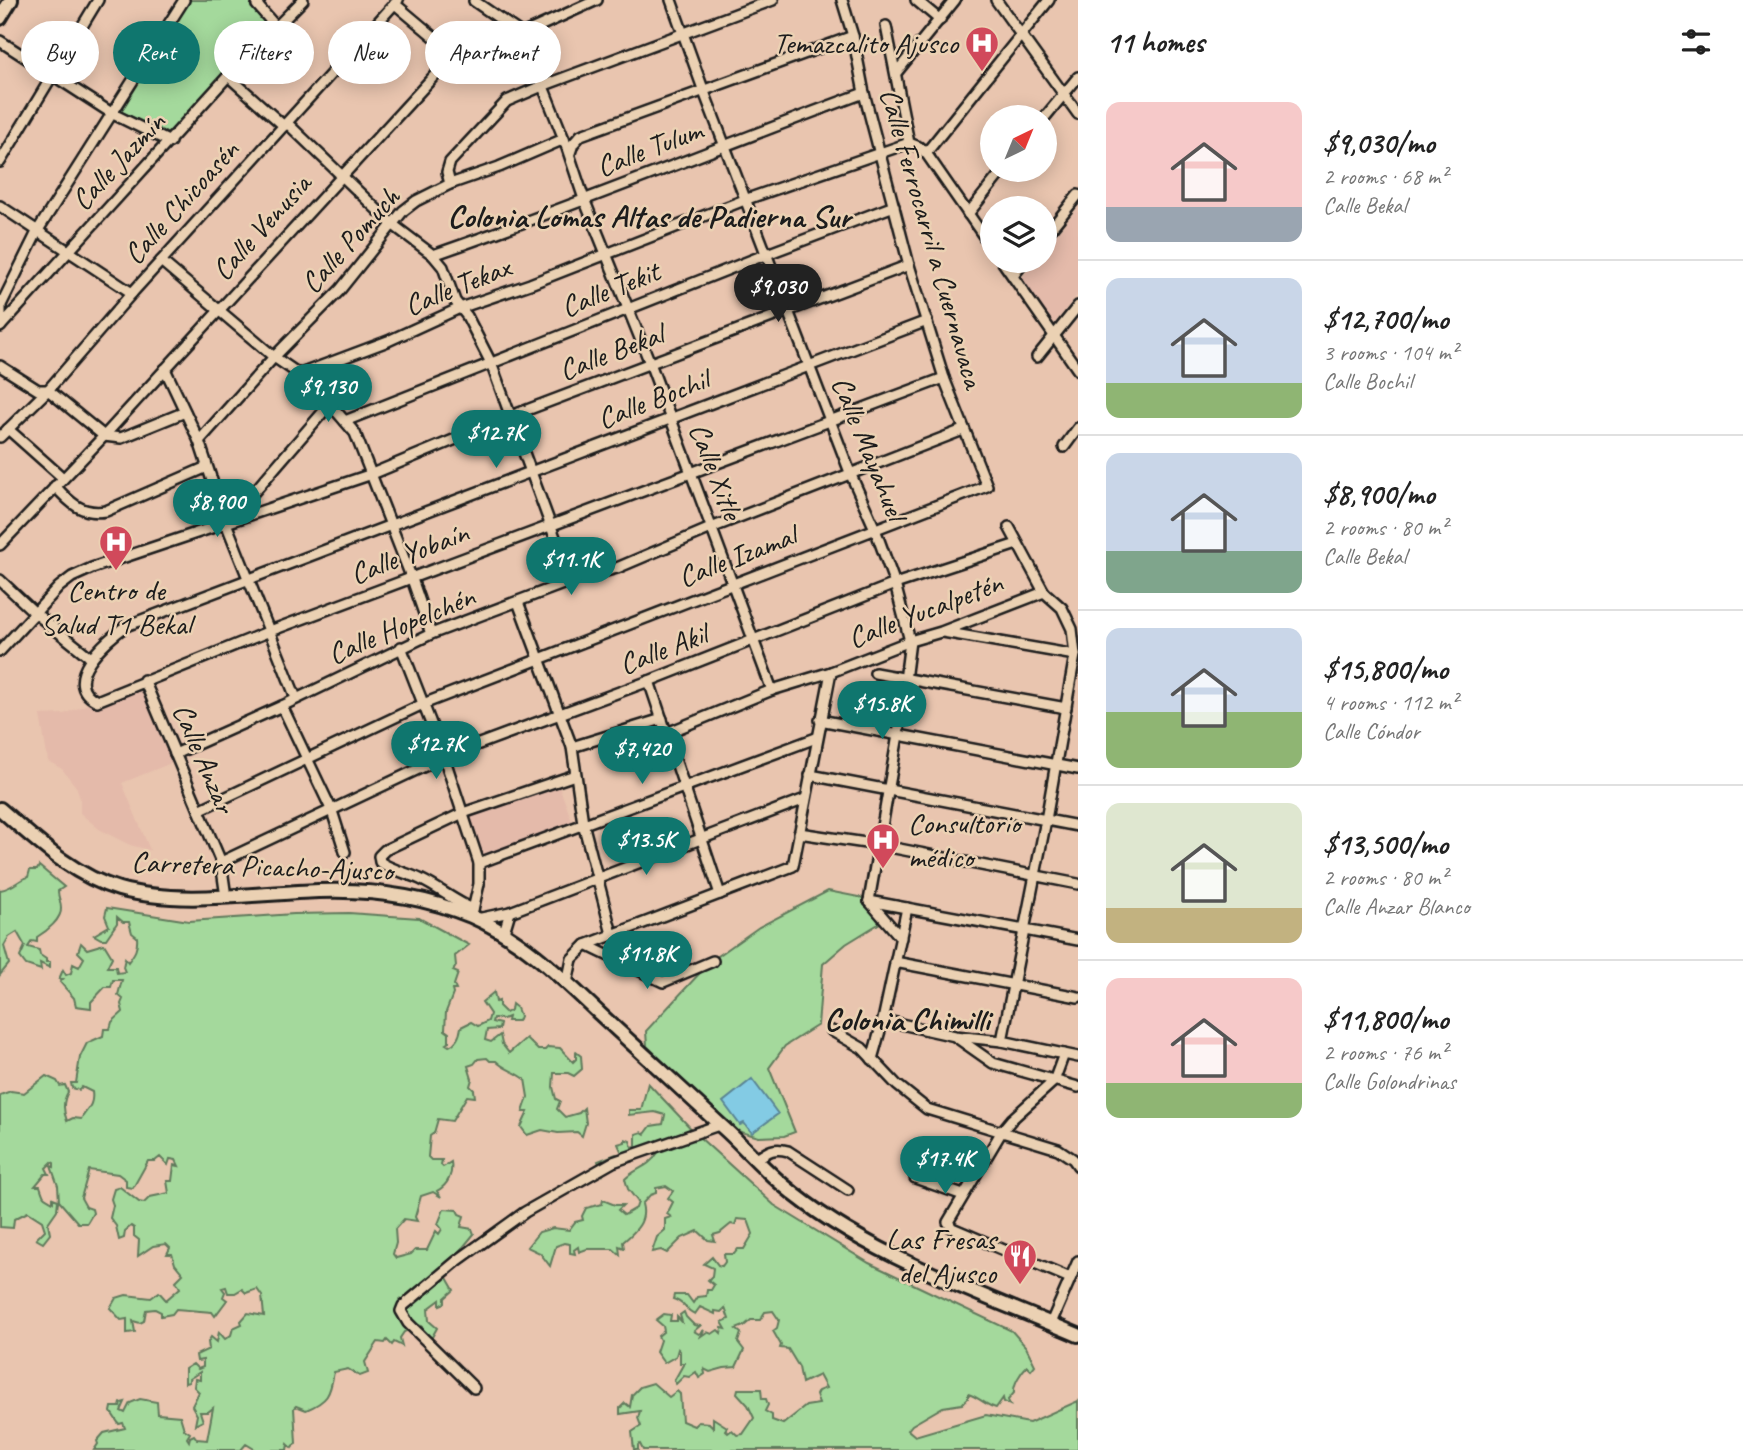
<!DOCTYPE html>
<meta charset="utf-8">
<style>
body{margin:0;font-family:Caveat,sans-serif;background:#f6f6f6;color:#222;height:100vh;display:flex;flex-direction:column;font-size:26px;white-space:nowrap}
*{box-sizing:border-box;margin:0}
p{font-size:23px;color:#767676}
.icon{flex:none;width:38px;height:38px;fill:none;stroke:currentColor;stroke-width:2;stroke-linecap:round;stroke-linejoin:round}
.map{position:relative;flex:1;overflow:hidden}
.drawer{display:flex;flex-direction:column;background:#fff;width:665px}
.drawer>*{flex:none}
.top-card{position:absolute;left:21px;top:21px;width:665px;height:63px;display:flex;gap:14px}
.needle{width:46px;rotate:43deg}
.controls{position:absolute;left:980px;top:105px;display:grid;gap:14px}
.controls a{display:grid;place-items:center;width:77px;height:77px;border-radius:50%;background:#fff;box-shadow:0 4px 18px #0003;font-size:35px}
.price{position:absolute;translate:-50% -60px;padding:0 16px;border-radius:24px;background:#0f766e;color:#fff;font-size:23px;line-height:46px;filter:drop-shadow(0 2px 4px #0008)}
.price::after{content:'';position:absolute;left:50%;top:42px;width:21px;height:16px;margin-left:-10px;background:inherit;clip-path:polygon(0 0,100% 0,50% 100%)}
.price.active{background:#222;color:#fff}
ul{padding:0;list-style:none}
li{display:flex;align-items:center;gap:21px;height:175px;padding:0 28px}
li+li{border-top:2px solid #e0e0e0}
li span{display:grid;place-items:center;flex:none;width:196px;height:140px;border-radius:14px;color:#555}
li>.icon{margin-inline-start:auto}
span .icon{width:84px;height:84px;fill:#fffc;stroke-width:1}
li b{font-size:30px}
h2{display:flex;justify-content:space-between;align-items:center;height:84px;padding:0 28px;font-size:30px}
.chip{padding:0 24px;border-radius:32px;background:#fff;box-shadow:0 4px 18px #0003;font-size:24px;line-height:63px}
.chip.active{background:#0f766e;color:#fff}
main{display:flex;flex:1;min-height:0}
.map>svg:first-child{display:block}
</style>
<main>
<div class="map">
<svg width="1078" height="1450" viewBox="0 0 1078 1450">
<rect width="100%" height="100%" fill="#e9c5af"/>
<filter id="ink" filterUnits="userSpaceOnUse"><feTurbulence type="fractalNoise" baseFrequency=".0143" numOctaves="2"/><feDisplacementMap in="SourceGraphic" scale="14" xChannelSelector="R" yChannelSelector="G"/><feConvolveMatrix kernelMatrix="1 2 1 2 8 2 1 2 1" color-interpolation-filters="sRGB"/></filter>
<g filter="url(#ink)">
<!-- built -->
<g fill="#e4baaa">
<polygon points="1078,208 1078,294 1054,323 1021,279 1036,261 1045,261 1045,249"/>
<polygon points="144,681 176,761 122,783 150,850 130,845 112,836 99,829 80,813 80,799 77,788 62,769 48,761 40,715 64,714"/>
<polygon points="558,783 573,824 483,860 468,817"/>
</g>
<!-- green -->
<g fill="#a4d99c" stroke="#607a5c" stroke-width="2">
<polygon points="188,0 255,0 251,6 271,23 174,136 121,112"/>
<path d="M39 866 64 887 58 891C58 898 61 901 61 908 62 919 47 931 37 937V942L32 941 28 947 39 950 40 955 46 959V962H50V968L40 963 41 970 26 965 20 957 25 946 17 932 9 937 4 946 9 964 0 975V890C14 888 19 879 28 877L30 870H37Z"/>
<polygon points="828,891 864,898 866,905 880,923 846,944 823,964 818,1025 785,1046 769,1068 795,1132 784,1136 759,1137 734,1130 647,1046 646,1031 711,961 759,927"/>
<path d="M107 908 189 921 294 914 349 913 419 918 469 945 455 956 456 966 453 971 458 973 454 985 456 990H452L453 994 446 1012 445 1030 449 1033V1042L446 1044 449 1046C457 1043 460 1035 461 1027L471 1022 478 1026 488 1021 490 1014 482 1002 494 992 496 1002 499 1001V1006L506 1013 511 1010 512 1004 517 1008 520 1016 518 1021H507L508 1017 503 1019 493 1018 492 1022 500 1024 499 1029 487 1030 485 1040 491 1042 500 1035 502 1044 509 1053 526 1038 538 1050H545L548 1047 560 1048 573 1062 576 1059V1052L581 1056 582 1069 574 1076 568 1073H554L553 1087 556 1099 560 1101 557 1109 565 1117 579 1113 584 1108 586 1123 582 1136 577 1132 558 1133 542 1130 527 1135 521 1127 528 1112H523L528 1097 525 1079C515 1071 505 1070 496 1061H490L487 1058 478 1059 474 1064 468 1066 472 1079 470 1086 474 1090 475 1097 467 1096 452 1121 438 1119 434 1133 430 1136 428 1157 431 1160H442L441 1165 443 1167 451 1162C453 1174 448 1185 437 1191L441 1197 433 1192 421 1196 415 1217 417 1221 404 1219 395 1229 396 1243 393 1254 396 1258 411 1254 415 1250H427L436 1231 439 1234 442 1229 438 1224 444 1209 457 1210 459 1214 464 1216 461 1227 472 1229 474 1234 441 1274 446 1276 454 1290 445 1298V1303L440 1305V1300L428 1309 429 1321 437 1328 432 1337 426 1338 422 1326 418 1325 404 1332 400 1338 402 1346 394 1342 392 1345 387 1340 385 1343 378 1342 365 1362 368 1373 360 1376 348 1369 334 1372C330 1395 328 1401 306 1410L296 1406 294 1408 296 1443 292 1448 288 1444 287 1450H256L246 1444 241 1450H94L98 1444 97 1441 104 1433 125 1428 123 1423 119 1424 111 1412 112 1407H120L121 1403 125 1402 121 1411 125 1413 130 1403 140 1399 157 1402 158 1414 180 1416 184 1429 190 1433 187 1438 189 1441 190 1437 194 1435 197 1439 207 1440 213 1408 208 1412H200L203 1421 195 1425 197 1415 192 1406 199 1392 194 1387 195 1379 200 1380V1372L189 1379V1382L185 1383V1369L193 1364 198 1369 203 1367V1360L197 1361 196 1355 209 1349 208 1342 211 1337 217 1342 219 1332 225 1339 231 1335 233 1328 242 1324 241 1321 248 1313 264 1316 262 1296 257 1289 246 1293 242 1289 235 1293H228L226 1287 222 1288 225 1292 223 1297 227 1300 215 1316 212 1312C200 1311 188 1310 176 1309L172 1314 161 1316V1312L155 1309 146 1310 144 1321 140 1323 133 1321 135 1332 127 1333V1319L121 1320 110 1308 116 1298 126 1295 151 1298 159 1292 166 1300 180 1288 176 1281 183 1274 175 1264 172 1254H167L170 1248 166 1244 153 1246 138 1256 139 1240 134 1236V1228L131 1226 125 1231 124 1238 119 1240 116 1226 110 1218 113 1205 111 1199 114 1189 120 1187 139 1202 144 1203 150 1197 169 1193 167 1181H172L174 1165 179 1166 176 1160 170 1159 168 1165 160 1157 155 1161H148L133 1188 126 1187V1180L118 1174 89 1170 81 1198 86 1207 92 1209 93 1213 87 1223H78L59 1201 58 1186 51 1166 54 1167V1163L52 1162 46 1168 49 1174H45L35 1186H40C45 1200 42 1195 53 1202V1198L58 1200 57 1210 48 1223 50 1234 43 1243 36 1239 45 1230 42 1221 28 1212 14 1219 13 1228 0 1227V1095L11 1091 24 1093 46 1076 57 1081 60 1086 65 1085 68 1092C62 1102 63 1111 67 1121L73 1118 81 1119C87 1109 94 1105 92 1092L82 1087 79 1090 72 1088 71 1083H76L80 1057 87 1043 103 1036 104 1029H110L112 1022 123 1012 121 1004 123 999 118 995 122 980H113L111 987H105L91 1002V1008L76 1006 74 998 60 982 63 979H59L63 970 66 975 71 973 73 964 79 967 84 958 78 952 81 943 87 949 104 944 112 957 107 967H116L117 973 125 972 123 967 125 958 128 962C135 953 138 948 137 937L132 933 129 922H123L117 917V923L106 939H101L94 935 109 926 105 916Z"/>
<path d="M648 1083 698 1136 774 1205 869 1263 1012 1331 1026 1347 1035 1365 1031 1370 1027 1366C1021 1372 1013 1384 1014 1393L1008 1400 1010 1405 1004 1402 1003 1398 996 1408C986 1406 979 1397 968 1394V1398L962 1404 943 1407 912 1425 908 1430 915 1436 986 1415 1029 1423 1078 1401V1450H643L640 1444 638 1445V1450H634L632 1432 641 1426 638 1418 640 1411 620 1414V1408L625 1403 630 1407 632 1395 640 1387 653 1383 669 1397 677 1391 680 1394 682 1421 694 1426 698 1422 709 1423 713 1427V1418L727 1427 725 1430 728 1433 732 1430 737 1435 743 1434 754 1418 748 1405 737 1393 738 1389H761L762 1399H766L768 1405 765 1411 772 1415V1420L783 1424 806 1406 819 1404 816 1395 818 1391 826 1388 819 1375 802 1383 799 1367 788 1349 780 1348 781 1345 773 1331 777 1328 779 1320 773 1311 765 1312 760 1320H751L744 1326 736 1329 741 1333 738 1342 744 1350 736 1367 724 1368 710 1372 704 1369 705 1374 699 1378 696 1372 689 1377 684 1376 676 1384 674 1381 684 1363H680V1351L678 1349 676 1356 664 1363 656 1352 660 1340 658 1336 664 1331 663 1326 656 1320 664 1314 671 1315 670 1321H677V1317L682 1322 680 1315 684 1312 686 1317 694 1325 700 1326 694 1331 699 1334 704 1330 701 1336 707 1332 712 1334 718 1330 721 1333 722 1328 726 1329 722 1322 729 1319 725 1308 721 1312 715 1311V1314L700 1307 695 1314C685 1310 684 1302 673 1299L674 1295H687L693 1303 697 1297 706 1296 707 1290H711L714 1285 708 1280 712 1276 713 1268 704 1264 712 1257 718 1265 722 1266 725 1262 724 1254H734L738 1249H744L753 1234 748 1220 737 1219 735 1225 731 1224 720 1233 713 1235 715 1241 708 1240 698 1231 682 1238 667 1253 661 1250 652 1252 657 1237 665 1230V1219L671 1217 667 1214 673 1202 668 1198 673 1191 666 1186 656 1188V1193L650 1195 642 1204C647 1221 636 1231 623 1242L624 1248 619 1246 620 1255 613 1249H587L579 1252 578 1247 574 1250 575 1254 570 1253V1244L564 1243 556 1246 550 1266 540 1253 527 1247 539 1232 553 1228 569 1230 575 1222 583 1220 582 1216 586 1208 602 1204 603 1200 615 1205H623L618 1210 624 1215 636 1208 638 1202 628 1189 625 1179C636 1168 649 1167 657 1154H635L606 1170 603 1175 598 1161 616 1154 620 1155 622 1153 618 1144 625 1142V1139L630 1141 632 1147 636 1146V1134L642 1132 645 1134 651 1126 663 1124 665 1115 655 1112 629 1115V1110H641Z"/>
</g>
<!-- water -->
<polygon fill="#83cbe4" stroke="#5a8594" stroke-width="2" points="752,1079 778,1114 752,1133 744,1123 740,1125 723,1102"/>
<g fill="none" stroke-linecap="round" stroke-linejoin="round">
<!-- street casing -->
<g stroke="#1c1c1c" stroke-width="14">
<g id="street">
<polyline points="260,0 257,5 277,28"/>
<polyline points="671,0 703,89 851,475 875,529 895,584 910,641 898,735 869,901"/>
<polyline points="916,0 940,20"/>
<polyline points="996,0 1078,114"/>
<polyline points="474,1 522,34 564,139 584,199 650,363 772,690"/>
<polyline points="395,4 457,56"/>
<polyline points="886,26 909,143 919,147 926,153 992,248"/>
<polyline points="0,41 113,114 170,142"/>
<polyline points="896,73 955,0"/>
<polyline points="228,76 284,126"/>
<polyline points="1045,117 1078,77"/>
<polyline points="287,123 392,224 433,255 443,267 455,301 467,316 491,363 571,581"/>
<polyline points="570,153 573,144 581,135 853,36"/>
<polyline points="926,153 1049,0"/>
<polyline points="0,162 98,0"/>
<polyline points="450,184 447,172 450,162 507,101 542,86 773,0"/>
<polyline points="0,206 132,293"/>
<polyline points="968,214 1003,170"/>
<polyline points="1045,236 1078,195"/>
<path d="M433 255C578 205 720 146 864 93"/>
<polyline points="161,261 274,357 312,383 355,433 412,579 431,634"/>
<polyline points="1002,261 1078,370"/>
<polyline points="1013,276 1025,261"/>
<path d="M927 321 126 626C107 639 58 682 97 701L270 631 944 378"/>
<polyline points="1,326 1,305 38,230 184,0"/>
<polyline points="0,327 228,76 303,0"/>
<polyline points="1037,357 1078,306"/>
<polyline points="0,366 38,390 48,390 104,436 121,438 185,412"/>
<polyline points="165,369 199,441 226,523 296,698"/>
<polyline points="300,374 388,341 460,308 530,284 747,199 909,143"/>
<polyline points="345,421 767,254 894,206"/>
<polyline points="8,429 63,478"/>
<polyline points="0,437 48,390 132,293 398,0"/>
<polyline points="199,441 274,357 340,290 403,211 416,201 450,184 499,167 564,139"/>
<polyline points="1064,447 1078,428"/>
<path d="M55 486C70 503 82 515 106 511L207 467"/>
<polyline points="228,522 330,404"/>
<polyline points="0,545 104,436 445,64 457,56 522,34 597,0"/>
<polyline points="0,580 35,613 91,658"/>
<polyline points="518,602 572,747 583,823 612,934"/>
<polyline points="943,632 1075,655"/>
<polyline points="401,647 444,757 479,863 479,884 472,914"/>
<polyline points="0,651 59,587 72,577 92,568 372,474 511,416 909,265"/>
<polyline points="875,673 1066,708"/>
<polyline points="144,680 221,862 226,897"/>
<polyline points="649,681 720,894"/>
<polyline points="282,706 332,811 345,852"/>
<polyline points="820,720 1078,769"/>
<polyline points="667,733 772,690 831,672 910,641 941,632 1044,592"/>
<polyline points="572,747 662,719"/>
<polyline points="175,754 282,706 431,634 571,581 617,568 711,528 963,430"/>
<polyline points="810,775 1078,826"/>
<polyline points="199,810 423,704 987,486 944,378 909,265 864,93 853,36 842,0"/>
<polyline points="799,833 879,845 1078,884"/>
<polyline points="221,862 444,757 649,681 895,584 1017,544"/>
<polyline points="479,863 816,738"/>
<polyline points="869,901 1078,940"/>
<polyline points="869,901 901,938"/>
<path d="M473 909C454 901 439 888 420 879 407 873 392 870 380 862L379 856 385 850 463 813 575 775"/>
<polyline points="477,919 510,912 805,799"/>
<polyline points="504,932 510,912"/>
<polyline points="586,945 663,982 713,961"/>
<polyline points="895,962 1078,997"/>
<polyline points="567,983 572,959 586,945 793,866 831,672"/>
<polyline points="883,1020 955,1036 1002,1041 1078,1057"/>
<polyline points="832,1031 862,1048 897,1085 927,1109 1058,1149 1073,1159 1078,1166"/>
<polyline points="956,1037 993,1063 1078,1087"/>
<polyline points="1002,1041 1046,820 1075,655 1072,629 1062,608 1044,592 1009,527"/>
<polyline points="1064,1054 1054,1081 1012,1119 1002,1131 948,1222 952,1228 1070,1278"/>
<polyline points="872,1059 883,1020 907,908"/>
<path d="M757 1159C768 1151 774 1147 788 1151L848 1190"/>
<polyline points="915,1178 963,1195"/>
<polyline points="1051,1323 1078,1261"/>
<polyline points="474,1388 408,1323 401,1311 403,1306 457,1261 525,1212 613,1162 719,1125"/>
</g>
</g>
<!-- secondary casing -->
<g stroke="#1c1c1c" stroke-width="18">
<g id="secondary">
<polyline points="0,18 11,0"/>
<path d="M0 809C35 839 73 876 119 889 180 906 256 893 318 891 370 889 423 896 471 916 522 938 561 977 600 1014 643 1054 686 1093 729 1133 747 1150 764 1169 783 1185 865 1255 980 1293 1078 1335"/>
</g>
</g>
<!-- street -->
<use href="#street" stroke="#ebd1b3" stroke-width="9"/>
<!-- secondary -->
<use href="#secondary" stroke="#ebd1b3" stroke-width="12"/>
</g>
</g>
<!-- icons -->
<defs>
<g id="hospital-pin" transform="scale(1.75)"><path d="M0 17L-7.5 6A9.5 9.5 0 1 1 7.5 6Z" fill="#d1495b" stroke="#ebd1b3"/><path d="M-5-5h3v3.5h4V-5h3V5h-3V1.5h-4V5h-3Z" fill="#fff"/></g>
<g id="restaurant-pin" transform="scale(1.75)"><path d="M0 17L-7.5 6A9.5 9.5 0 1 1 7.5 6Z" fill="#d1495b" stroke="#ebd1b3"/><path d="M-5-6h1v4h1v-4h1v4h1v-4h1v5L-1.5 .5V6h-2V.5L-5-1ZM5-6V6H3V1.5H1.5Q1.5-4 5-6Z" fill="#fff"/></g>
</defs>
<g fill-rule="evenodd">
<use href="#hospital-pin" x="982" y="43"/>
<use href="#hospital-pin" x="116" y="542"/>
<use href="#hospital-pin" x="883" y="840"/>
<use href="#restaurant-pin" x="1020" y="1256"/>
</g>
<g text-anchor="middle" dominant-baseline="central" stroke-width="5" stroke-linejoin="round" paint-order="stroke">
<!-- poi labels -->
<g font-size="30" fill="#1c1c1c" stroke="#ebd1b3" text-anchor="end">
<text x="958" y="43">Temazcalito Ajusco</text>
<text x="116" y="590" text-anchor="middle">Centro de<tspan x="116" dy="34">Salud T1 Bekal</tspan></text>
<text x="908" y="823" text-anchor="start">Consultorio<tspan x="908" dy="34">médico</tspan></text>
<text x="996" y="1239">Las Fresas<tspan x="996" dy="34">del Ajusco</tspan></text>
</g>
<!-- street labels -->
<g font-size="30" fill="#1c1c1c" stroke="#ebd1b3">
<text transform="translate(649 148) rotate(-21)">Calle Tulum</text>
<text transform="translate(118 161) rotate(-47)">Calle Jazmín</text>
<text transform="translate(181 202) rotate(-48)">Calle Chicoasén</text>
<text transform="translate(261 227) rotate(-48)">Calle Venusia</text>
<text transform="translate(932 238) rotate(74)">Calle Ferrocarril a Cuernavaca</text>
<text transform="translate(350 240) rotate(-48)">Calle Pomuch</text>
<text transform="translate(457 286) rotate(-22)">Calle Tekax</text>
<text transform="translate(610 289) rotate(-22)">Calle Tekit</text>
<text transform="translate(611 352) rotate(-21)">Calle Bekal</text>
<text transform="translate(653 399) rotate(-21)">Calle Bochil</text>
<text transform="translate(869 448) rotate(68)">Calle Mayahuel</text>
<text transform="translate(716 471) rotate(69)">Calle Xitle</text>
<text transform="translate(409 553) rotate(-21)">Calle Yobaín</text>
<text transform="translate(737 556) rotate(-21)">Calle Izamal</text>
<text transform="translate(925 610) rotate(-21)">Calle Yucalpetén</text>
<text transform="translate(401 625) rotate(-23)">Calle Hopelchén</text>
<text transform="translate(663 649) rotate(-21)">Calle Akil</text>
<text transform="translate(204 758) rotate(67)">Calle Anzar</text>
<text transform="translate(262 866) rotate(2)">Carretera Picacho-Ajusco</text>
</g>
<!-- neighbourhood labels -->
<g font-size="32" font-weight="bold" fill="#1c1c1c" stroke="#ebd1b3">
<text x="649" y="216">Colonia Lomas Altas de Padierna Sur</text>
<text x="907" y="1019">Colonia Chimilli</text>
</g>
</g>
</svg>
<div class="controls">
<a><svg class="needle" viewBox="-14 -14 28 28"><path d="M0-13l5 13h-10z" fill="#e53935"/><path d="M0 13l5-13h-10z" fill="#767676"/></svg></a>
<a><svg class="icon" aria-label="layers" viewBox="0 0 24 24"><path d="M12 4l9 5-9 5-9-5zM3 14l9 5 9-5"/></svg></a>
</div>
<b class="price active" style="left:778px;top:324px">$9,030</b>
<b class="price" style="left:328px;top:424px">$9,130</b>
<b class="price" style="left:496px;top:470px">$12.7K</b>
<b class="price" style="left:217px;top:539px">$8,900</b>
<b class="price" style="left:571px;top:597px">$11.1K</b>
<b class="price" style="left:882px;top:741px">$15.8K</b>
<b class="price" style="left:436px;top:781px">$12.7K</b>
<b class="price" style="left:642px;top:786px">$7,420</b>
<b class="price" style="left:646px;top:877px">$13.5K</b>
<b class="price" style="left:647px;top:991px">$11.8K</b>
<b class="price" style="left:945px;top:1196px">$17.4K</b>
<div class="top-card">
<a class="chip">Buy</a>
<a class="chip active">Rent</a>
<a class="chip">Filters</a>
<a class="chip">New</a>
<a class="chip">Apartment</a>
</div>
</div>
<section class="drawer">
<h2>11 homes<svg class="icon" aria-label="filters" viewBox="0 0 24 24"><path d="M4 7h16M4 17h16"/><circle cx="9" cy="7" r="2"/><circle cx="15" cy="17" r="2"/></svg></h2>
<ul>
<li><span style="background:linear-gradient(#f6c9c9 75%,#9aa5b1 0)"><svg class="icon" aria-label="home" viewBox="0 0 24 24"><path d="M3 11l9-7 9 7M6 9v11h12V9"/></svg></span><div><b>$9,030/mo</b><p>2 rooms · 68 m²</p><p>Calle Bekal</p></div></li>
<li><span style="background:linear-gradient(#c9d6e8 75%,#8fb573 0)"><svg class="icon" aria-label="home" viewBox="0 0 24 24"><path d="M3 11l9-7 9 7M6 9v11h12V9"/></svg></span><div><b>$12,700/mo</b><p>3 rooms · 104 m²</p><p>Calle Bochil</p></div></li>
<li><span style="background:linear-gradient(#c9d6e8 70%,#7fa58c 0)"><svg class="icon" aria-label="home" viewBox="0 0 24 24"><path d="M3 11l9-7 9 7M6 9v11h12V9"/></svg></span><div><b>$8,900/mo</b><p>2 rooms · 80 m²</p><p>Calle Bekal</p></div></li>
<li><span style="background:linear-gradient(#c9d6e8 60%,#8fb573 0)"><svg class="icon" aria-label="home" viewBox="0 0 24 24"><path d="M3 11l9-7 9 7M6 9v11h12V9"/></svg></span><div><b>$15,800/mo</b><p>4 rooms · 112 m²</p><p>Calle Cóndor</p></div></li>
<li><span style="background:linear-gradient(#dfe7d0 75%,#c2b280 0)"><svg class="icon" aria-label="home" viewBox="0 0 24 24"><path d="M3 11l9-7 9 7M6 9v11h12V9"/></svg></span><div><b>$13,500/mo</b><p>2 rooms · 80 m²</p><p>Calle Anzar Blanco</p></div></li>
<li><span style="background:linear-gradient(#f6c9c9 75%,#8fb573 0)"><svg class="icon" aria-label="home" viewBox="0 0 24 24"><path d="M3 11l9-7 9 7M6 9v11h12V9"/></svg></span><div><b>$11,800/mo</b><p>2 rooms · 76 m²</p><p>Calle Golondrinas</p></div></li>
</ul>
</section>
</main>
